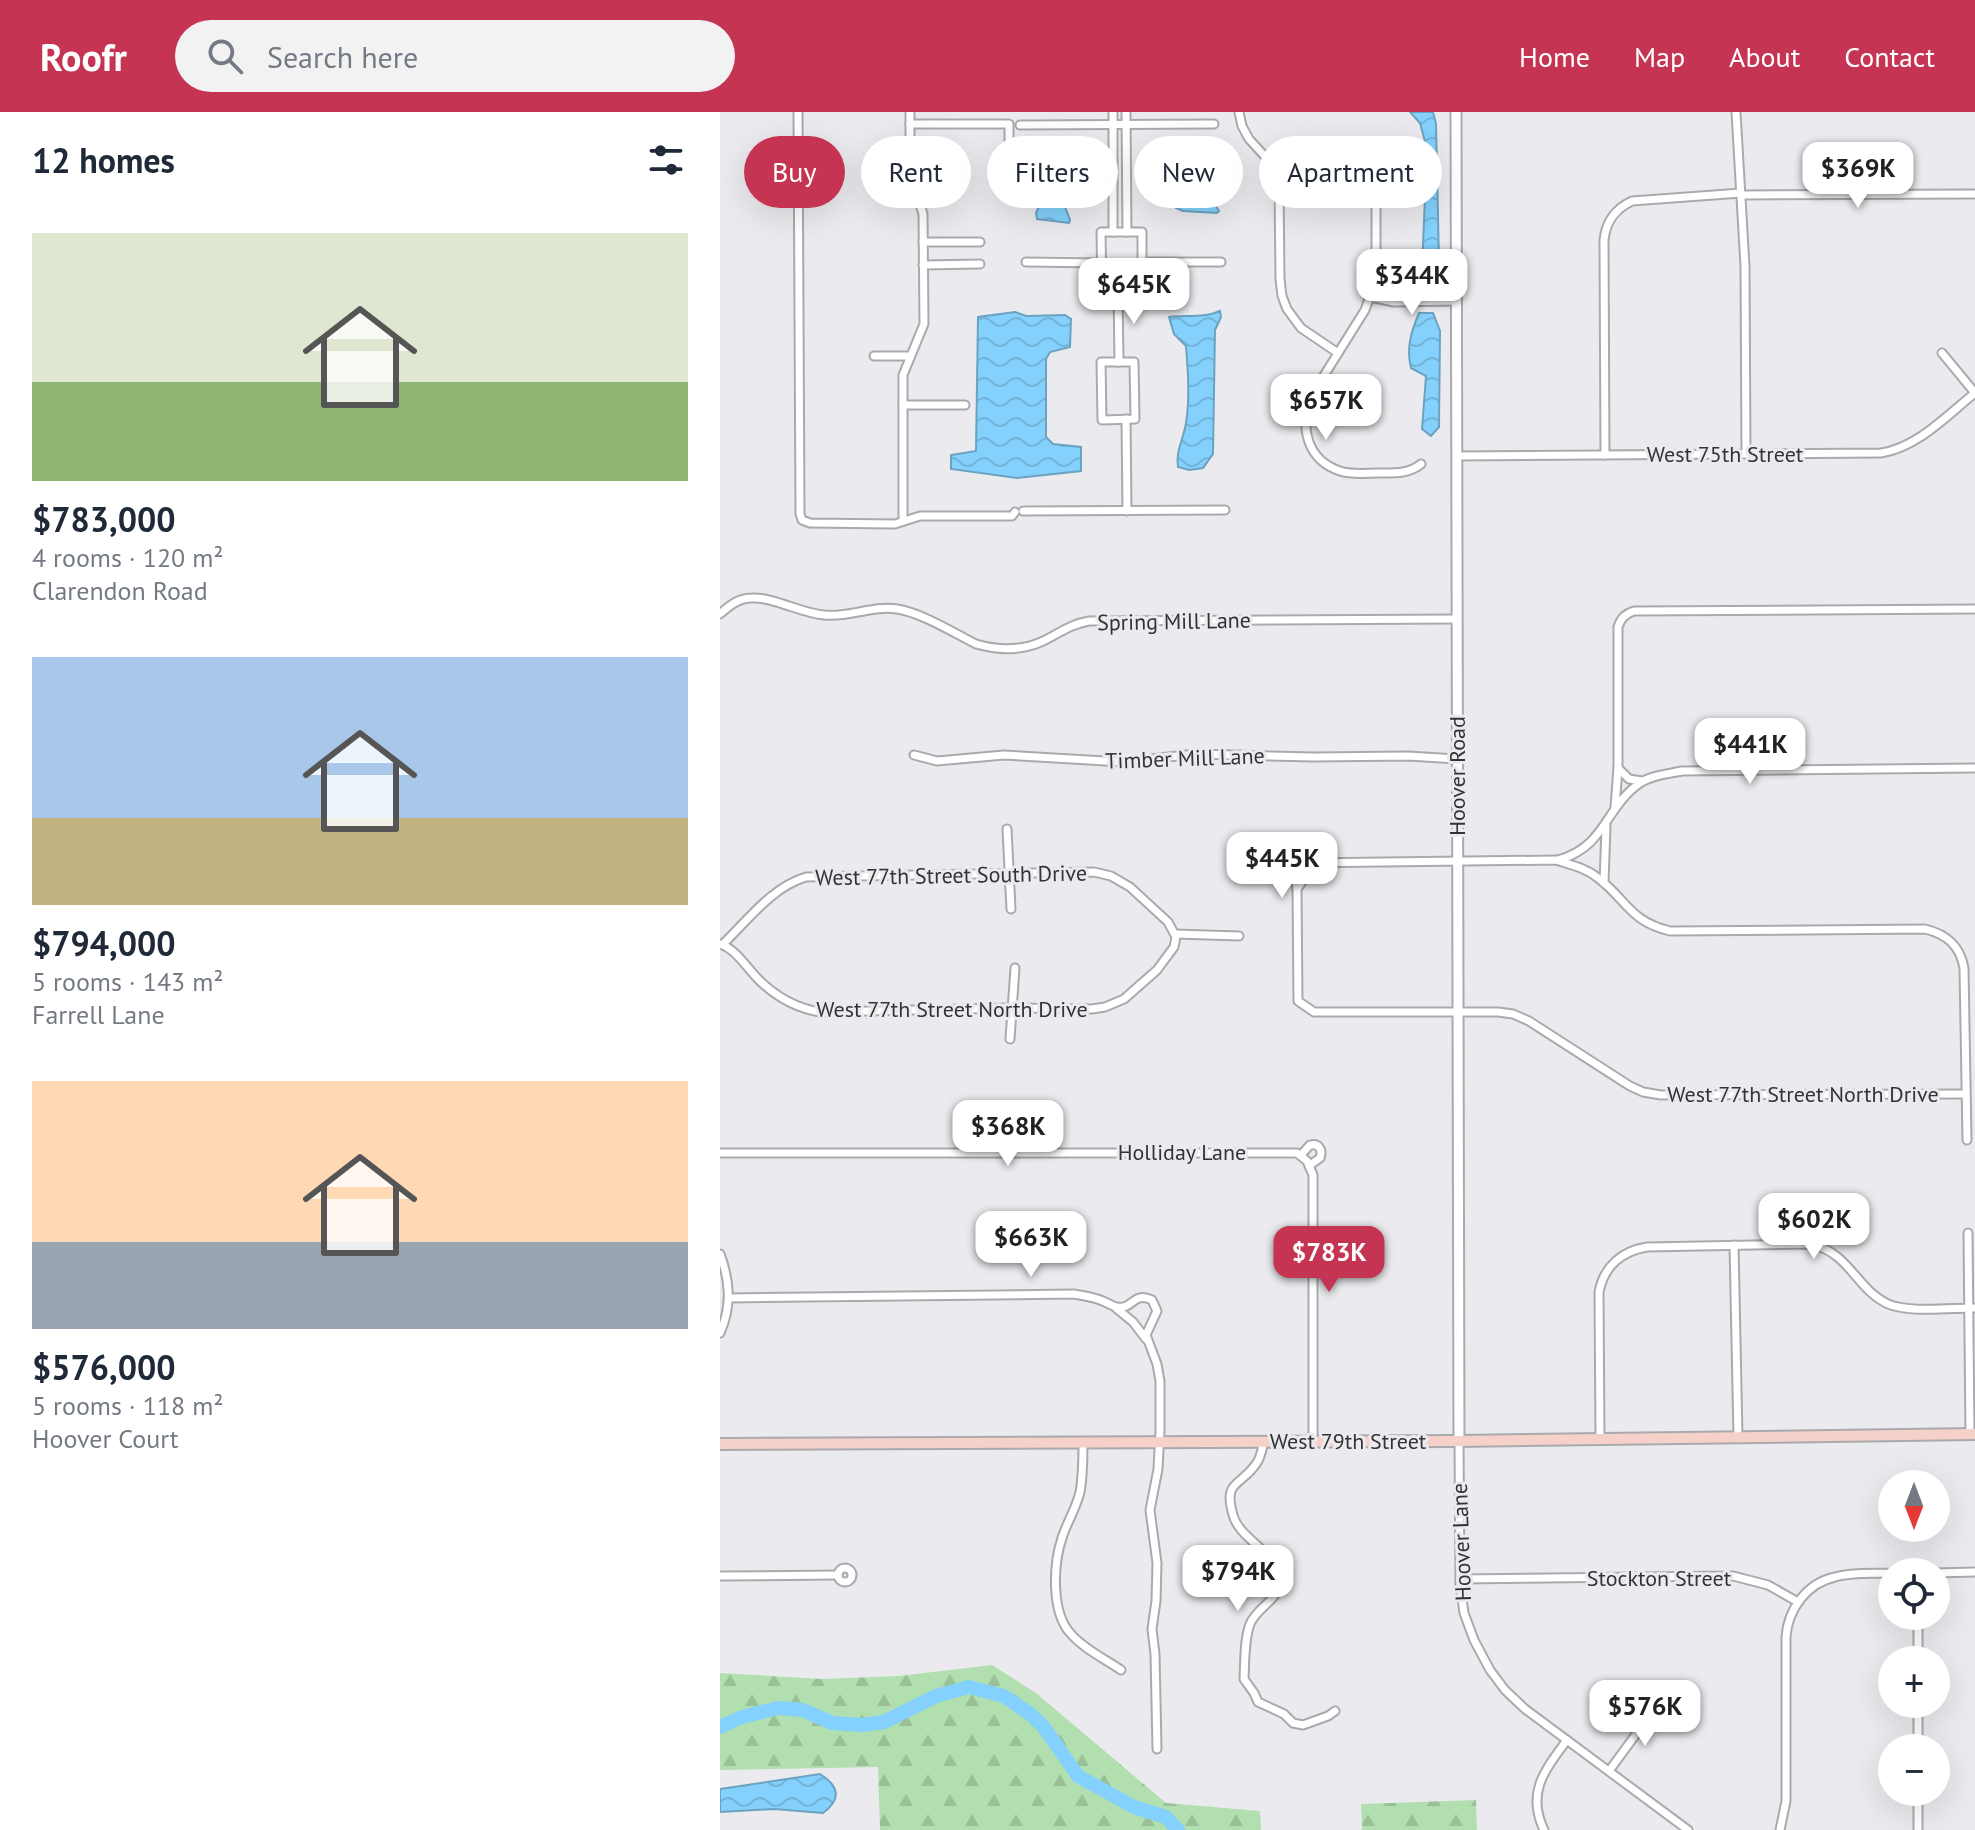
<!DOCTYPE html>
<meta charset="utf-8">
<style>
body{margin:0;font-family:"PT Sans",sans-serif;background:#f2f2f3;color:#1f2937;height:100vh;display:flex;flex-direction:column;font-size:30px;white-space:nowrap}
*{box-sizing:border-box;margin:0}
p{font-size:26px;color:#747a83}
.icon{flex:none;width:44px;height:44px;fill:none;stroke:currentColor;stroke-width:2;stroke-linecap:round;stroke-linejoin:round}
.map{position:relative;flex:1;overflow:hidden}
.sheet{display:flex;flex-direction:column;background:#fff;width:720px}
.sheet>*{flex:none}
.banner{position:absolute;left:24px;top:24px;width:760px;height:72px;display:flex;gap:16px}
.needle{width:52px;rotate:180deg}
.fabs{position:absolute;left:1158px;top:1358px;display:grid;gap:16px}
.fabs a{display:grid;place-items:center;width:72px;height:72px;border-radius:50%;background:#fff;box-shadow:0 8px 32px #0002;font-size:40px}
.price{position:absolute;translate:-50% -68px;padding:0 18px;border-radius:16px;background:#fff;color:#222;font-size:26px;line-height:52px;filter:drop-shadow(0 2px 4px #0008)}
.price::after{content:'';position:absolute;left:50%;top:48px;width:24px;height:18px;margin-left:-12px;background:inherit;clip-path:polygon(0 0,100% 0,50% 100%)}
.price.on{background:#c53553;color:#fff}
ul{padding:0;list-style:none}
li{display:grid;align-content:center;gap:16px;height:424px;padding:0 32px}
li span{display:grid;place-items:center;height:248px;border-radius:0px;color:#555}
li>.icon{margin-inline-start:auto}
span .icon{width:144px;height:144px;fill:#fffc;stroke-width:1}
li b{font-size:34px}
h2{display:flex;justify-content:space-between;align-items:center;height:96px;padding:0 32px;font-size:34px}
.chip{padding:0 28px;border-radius:36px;background:#fff;box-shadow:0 8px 32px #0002;font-size:28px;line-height:72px}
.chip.on{background:#c53553;color:#fff}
header{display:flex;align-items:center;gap:48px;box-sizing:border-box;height:112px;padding:0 40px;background:#c53553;color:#fff}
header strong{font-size:38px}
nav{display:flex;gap:44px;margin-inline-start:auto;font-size:28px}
.search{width:560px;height:72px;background:#f2f2f3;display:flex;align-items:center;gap:20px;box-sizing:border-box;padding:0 28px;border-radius:44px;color:#747a83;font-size:30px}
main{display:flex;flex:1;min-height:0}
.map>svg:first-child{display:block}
</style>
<header>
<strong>Roofr</strong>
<div class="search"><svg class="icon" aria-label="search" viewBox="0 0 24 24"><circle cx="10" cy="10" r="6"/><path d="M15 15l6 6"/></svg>Search here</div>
<nav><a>Home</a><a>Map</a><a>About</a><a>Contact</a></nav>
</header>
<main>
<section class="sheet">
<h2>12 homes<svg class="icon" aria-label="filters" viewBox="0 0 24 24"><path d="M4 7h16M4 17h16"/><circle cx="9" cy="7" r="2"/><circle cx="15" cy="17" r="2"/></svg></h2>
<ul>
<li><span style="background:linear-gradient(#dfe7d0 60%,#8fb573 0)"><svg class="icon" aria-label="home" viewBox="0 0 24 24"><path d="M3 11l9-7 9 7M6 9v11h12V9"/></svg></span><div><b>$783,000</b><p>4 rooms · 120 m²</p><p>Clarendon Road</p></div></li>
<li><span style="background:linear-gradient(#a9c7e8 65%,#c2b280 0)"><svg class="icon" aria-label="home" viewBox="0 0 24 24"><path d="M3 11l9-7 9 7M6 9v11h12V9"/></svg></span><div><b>$794,000</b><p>5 rooms · 143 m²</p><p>Farrell Lane</p></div></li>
<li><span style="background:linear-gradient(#ffd9b3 65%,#9aa5b1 0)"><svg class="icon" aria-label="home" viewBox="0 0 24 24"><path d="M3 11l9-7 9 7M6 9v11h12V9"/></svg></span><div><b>$576,000</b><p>5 rooms · 118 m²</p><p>Hoover Court</p></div></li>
</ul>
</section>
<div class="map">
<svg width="1255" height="1718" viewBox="0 0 1255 1718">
<defs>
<pattern id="forest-firs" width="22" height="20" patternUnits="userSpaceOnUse" patternTransform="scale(2)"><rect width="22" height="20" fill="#b2dfaf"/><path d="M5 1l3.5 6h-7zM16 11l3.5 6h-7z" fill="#9ac097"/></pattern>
<pattern id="water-waves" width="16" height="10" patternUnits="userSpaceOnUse" patternTransform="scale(2)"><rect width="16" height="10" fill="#83d1fc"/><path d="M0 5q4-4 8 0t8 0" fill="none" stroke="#72b4d9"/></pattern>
</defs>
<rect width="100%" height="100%" fill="#ebebef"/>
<!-- forest -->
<g fill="url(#forest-firs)">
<polygon points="272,1553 316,1581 446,1691 540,1699 541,1718 160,1718 158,1655 0,1658 0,1561 102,1567 179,1564"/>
<polygon points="756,1688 757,1718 642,1718 641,1692"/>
</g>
<!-- water -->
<g fill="url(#water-waves)" stroke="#6ba2c0" stroke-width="2">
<polygon points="690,0 713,0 716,12 719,149 715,159 702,157 707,37 700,11"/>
<polygon points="327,49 342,49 346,54 344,92 350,108 349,111 317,107 316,101 328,75 323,55 323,50"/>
<path d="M460 52 485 53 486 56C479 75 489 82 499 99L497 101 463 99 456 96 457 56Z"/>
<path d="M500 199 501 205 495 218 493 342 483 356 469 358 458 355C455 340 464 326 466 311 470 285 468 259 466 234L454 222 449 205C466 203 485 206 500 199Z"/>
<polygon points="295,200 306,204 345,203 351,207 350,235 330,240 326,247 326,325 333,332 361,335 361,359 297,366 231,357 231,343 256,339 258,205"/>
<path d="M699 201H713L720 219 719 315 711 324 702 317 706 264 691 256C686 236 691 220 699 201Z"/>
<path d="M100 1662C119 1674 122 1687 103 1701L54 1697 0 1700V1677Z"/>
</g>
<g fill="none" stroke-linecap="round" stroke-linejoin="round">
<!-- river -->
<polyline stroke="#83d1fc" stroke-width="14" points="0,1615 22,1605 58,1596 83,1598 112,1611 142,1613 164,1610 216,1584 249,1575 284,1584 309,1601 323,1614 358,1664 414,1695 446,1705 458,1718"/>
<!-- minor casing -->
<g stroke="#a9aaad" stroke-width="11">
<g id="minor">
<polyline points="78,0 80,402 82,408 90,411 175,412 200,404 292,404 295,400"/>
<polyline points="393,0 393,120"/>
<polyline points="406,0 407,120"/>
<polyline points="519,0 522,14 529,27 551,51 559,71 560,167 562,184 567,197 581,216 618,241"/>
<polyline points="1016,0 1025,154 1026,342"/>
<polyline points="190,12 289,12 289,76"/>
<polyline points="300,13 494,12"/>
<path d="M650 54 656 78V152L654 173 645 198 590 286C580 316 587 348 620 359 632 363 646 361 658 361 674 361 689 362 701 352"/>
<polyline points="155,78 196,78"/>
<polyline points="1021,83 1255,82"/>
<polygon points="381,120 422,120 422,178 382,179"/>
<polyline points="203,130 260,130"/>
<polyline points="306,150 381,151"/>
<polyline points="422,150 501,150"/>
<polyline points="203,153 260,152"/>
<polyline points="654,173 680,177 736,175"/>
<polyline points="398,179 399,250"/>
<polyline points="650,185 674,190 736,189"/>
<polyline points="1222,241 1255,281"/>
<polyline points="154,244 190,244"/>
<polygon points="381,250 414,250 415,307 382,308"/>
<polyline points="183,293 245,293"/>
<polyline points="406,307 407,399"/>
<path d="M885 343 884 128C886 109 895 97 912 89L1021 81"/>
<path d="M737 344 1161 341C1198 335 1226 304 1255 281"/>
<polyline points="303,399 505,398"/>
<polyline points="183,409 183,263 204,212 203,102 190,60 190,0"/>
<path d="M0 502C10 493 19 486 32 486 54 485 80 501 104 503 128 506 153 493 177 497 200 500 234 521 256 532 277 538 300 539 321 530 338 522 351 512 369 509L737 507"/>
<polyline points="194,643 217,649 284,643 402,650 476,642 593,645 688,644 737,647"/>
<polyline points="898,656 909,667 922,669"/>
<path d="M895 695 898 656V515C901 506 905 502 914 499L1255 497"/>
<polyline points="287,717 291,797"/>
<path d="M838 748C886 735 884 696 920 671 932 663 948 662 962 659L1255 656"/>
<polyline points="601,752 587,763 577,777 578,889 594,900 778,900 793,902 809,909 910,974 923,980 941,983 1245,982"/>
<polyline points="884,771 886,714"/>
<path d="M577 777C576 767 573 756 581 751L836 748C851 753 866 756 878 766 907 788 909 809 950 819L1205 817C1226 822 1240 833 1244 856L1247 1028"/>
<polyline points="455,822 519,824"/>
<path d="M0 832C16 837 26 855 38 867 55 884 75 896 100 900L292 896 372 897 385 895 404 887 437 858 454 835 456 825 448 810 410 775 391 764 374 760 86 765C52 775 28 808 3 832"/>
<polyline points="290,927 295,856"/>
<polyline points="0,1041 577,1041 587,1049 593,1063 593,1329"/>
<path d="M581 1043 590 1033C599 1031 603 1038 600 1046L590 1053"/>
<polyline points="1248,1121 1250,1322"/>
<polyline points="1014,1133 1018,1325"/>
<path d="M0 1142C10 1169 12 1194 0 1221"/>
<path d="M9 1186 354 1182C365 1184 375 1185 385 1190 387 1191 395 1195 397 1195 413 1198 413 1179 432 1188L437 1199 426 1223 437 1252 440 1269V1319L438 1357 430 1398 437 1451 436 1489 432 1517 435 1542 437 1637"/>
<polyline points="396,1196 413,1210 426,1227"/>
<path d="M880 1327 879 1180C884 1154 902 1139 927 1135L1091 1132C1130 1141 1136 1177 1168 1192 1189 1201 1231 1196 1255 1196"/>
<path d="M544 1329C542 1337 541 1346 536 1352 520 1375 503 1368 513 1403 519 1427 559 1442 560 1467 561 1487 537 1495 530 1512 524 1528 525 1550 524 1567L534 1581 538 1590 564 1602 573 1611 583 1613 608 1604 615 1599"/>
<polyline points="739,1329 740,1473 744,1501 754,1528 770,1558 785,1578 805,1597 968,1718"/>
<path d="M363 1330C363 1347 363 1364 360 1380 356 1397 347 1410 342 1426 333 1453 331 1501 351 1522 364 1537 385 1547 401 1558"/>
<circle cx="125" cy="1463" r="7"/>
<polyline points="1216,1461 1255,1460"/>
<polyline points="0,1464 118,1463"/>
<polyline points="740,1467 1013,1464 1048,1473 1078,1490"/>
<polyline points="1198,1504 1198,1548"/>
<polyline points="1198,1592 1198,1636"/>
<polyline points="889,1659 936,1595"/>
<polyline points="1198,1680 1198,1718"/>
<path d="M824 1718C806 1680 825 1658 847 1628"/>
<path d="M1060 1718 1066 1689V1525C1068 1497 1087 1471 1115 1465 1133 1460 1153 1462 1172 1461"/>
</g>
</g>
<!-- tertiary casing -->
<g stroke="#a9aaad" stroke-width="13">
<polyline id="tertiary" points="736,0 739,1329"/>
</g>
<!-- secondary casing -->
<g stroke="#a9aaad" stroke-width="14">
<polyline id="secondary" points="0,1332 739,1329 1255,1322"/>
</g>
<!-- minor -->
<use href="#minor" stroke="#fff" stroke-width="7"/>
<!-- tertiary -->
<use href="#tertiary" stroke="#fff" stroke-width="9"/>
<!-- secondary -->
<use href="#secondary" stroke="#f6d1c9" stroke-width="10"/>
</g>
<g text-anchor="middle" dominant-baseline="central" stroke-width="6" stroke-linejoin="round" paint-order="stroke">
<!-- street labels -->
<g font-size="22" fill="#333334" stroke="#ebebef">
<text x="1005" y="342">West 75th Street</text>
<text transform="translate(454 509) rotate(-1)">Spring Mill Lane</text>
<text transform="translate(465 646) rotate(-2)">Timber Mill Lane</text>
<text transform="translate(737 664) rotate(-90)">Hoover Road</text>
<text transform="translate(231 763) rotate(-1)">West 77th Street South Drive</text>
<text x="232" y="897">West 77th Street North Drive</text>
<text x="1083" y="982">West 77th Street North Drive</text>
<text x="462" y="1040">Holliday Lane</text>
<text x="628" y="1329">West 79th Street</text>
<text transform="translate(741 1430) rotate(-92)">Hoover Lane</text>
<text x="939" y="1466">Stockton Street</text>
</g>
</g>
</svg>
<div class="fabs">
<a><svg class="needle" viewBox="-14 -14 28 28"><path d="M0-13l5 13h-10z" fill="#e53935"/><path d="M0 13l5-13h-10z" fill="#747a83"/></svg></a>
<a><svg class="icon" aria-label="locate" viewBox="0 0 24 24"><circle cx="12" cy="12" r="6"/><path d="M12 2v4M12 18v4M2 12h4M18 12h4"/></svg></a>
<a>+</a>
<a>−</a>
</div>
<b class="price" style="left:1138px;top:98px">$369K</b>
<b class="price" style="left:692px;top:205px">$344K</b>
<b class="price" style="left:414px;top:214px">$645K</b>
<b class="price" style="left:606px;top:330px">$657K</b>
<b class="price" style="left:1030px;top:674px">$441K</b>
<b class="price" style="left:562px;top:788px">$445K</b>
<b class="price" style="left:288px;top:1056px">$368K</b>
<b class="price" style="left:1094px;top:1149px">$602K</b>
<b class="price" style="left:311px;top:1167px">$663K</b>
<b class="price on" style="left:609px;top:1182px">$783K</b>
<b class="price" style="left:518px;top:1501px">$794K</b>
<b class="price" style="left:925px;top:1636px">$576K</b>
<div class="banner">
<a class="chip on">Buy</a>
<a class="chip">Rent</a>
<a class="chip">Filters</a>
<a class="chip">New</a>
<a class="chip">Apartment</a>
</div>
</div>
</main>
